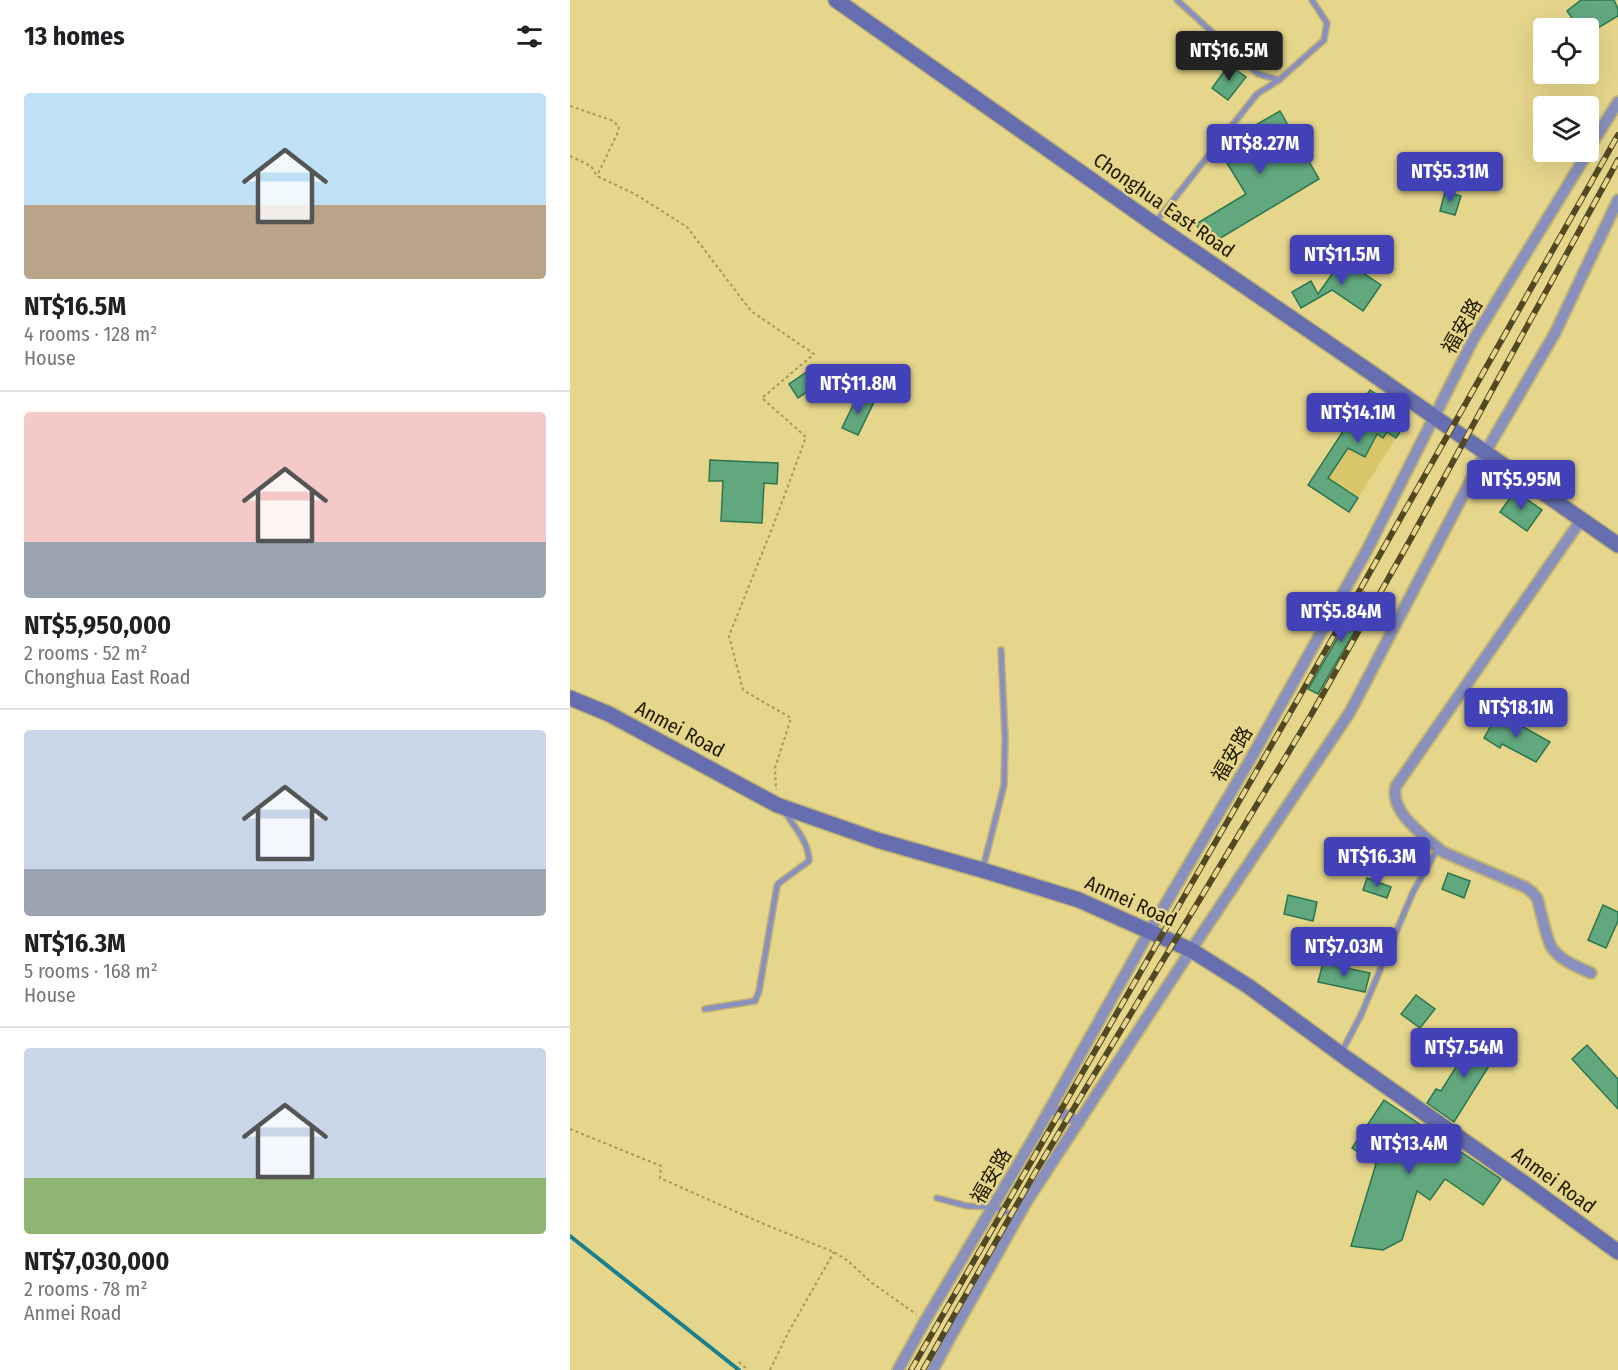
<!DOCTYPE html>
<meta charset="utf-8">
<style>
body{margin:0;font-family:"Fira Sans Condensed","Noto Sans TC",sans-serif;background:#f6f6f6;color:#202124;height:100vh;display:flex;flex-direction:column;font-size:22px;white-space:nowrap}
*{box-sizing:border-box;margin:0}
p{font-size:20px;color:#757577}
.icon{flex:none;width:33px;height:33px;fill:none;stroke:currentColor;stroke-width:2;stroke-linecap:round;stroke-linejoin:round}
.map{position:relative;flex:1;overflow:hidden}
.panel{display:flex;flex-direction:column;background:#fff;width:570px}
.panel>*{flex:none}
.buttons{position:absolute;left:963px;top:18px;display:grid;gap:12px}
.buttons a{display:grid;place-items:center;width:66px;height:66px;border-radius:6px;background:#fff;box-shadow:0 6px 24px #0002;font-size:30px}
.price{position:absolute;translate:-50% -51px;padding:0 14px;border-radius:6px;background:#4341b7;color:#fff;font-size:20px;line-height:39px;filter:drop-shadow(0 2px 3px #0008)}
.price::after{content:'';position:absolute;left:50%;top:36px;width:18px;height:14px;margin-left:-9px;background:inherit;clip-path:polygon(0 0,100% 0,50% 100%)}
.price.active{background:#222;color:#fff}
ul{padding:0;list-style:none}
li{display:grid;align-content:center;gap:12px;height:318px;padding:0 24px}
li+li{border-top:2px solid #e0e0e0}
li span{display:grid;place-items:center;height:186px;border-radius:6px;color:#555}
li>.icon{margin-inline-start:auto}
span .icon{width:108px;height:108px;fill:#fffc;stroke-width:1}
li b{font-size:26px}
h2{display:flex;justify-content:space-between;align-items:center;height:72px;padding:0 24px;font-size:26px}
main{display:flex;flex:1;min-height:0}
.map>svg:first-child{display:block}
</style>
<main>
<section class="panel">
<h2>13 homes<svg class="icon" aria-label="filters" viewBox="0 0 24 24"><path d="M4 7h16M4 17h16"/><circle cx="9" cy="7" r="2"/><circle cx="15" cy="17" r="2"/></svg></h2>
<ul>
<li><span style="background:linear-gradient(#bfe0f5 60%,#b9a48a 0)"><svg class="icon" aria-label="home" viewBox="0 0 24 24"><path d="M3 11l9-7 9 7M6 9v11h12V9"/></svg></span><div><b>NT$16.5M</b><p>4 rooms · 128 m²</p><p>House</p></div></li>
<li><span style="background:linear-gradient(#f6c9c9 70%,#9aa5b1 0)"><svg class="icon" aria-label="home" viewBox="0 0 24 24"><path d="M3 11l9-7 9 7M6 9v11h12V9"/></svg></span><div><b>NT$5,950,000</b><p>2 rooms · 52 m²</p><p>Chonghua East Road</p></div></li>
<li><span style="background:linear-gradient(#c9d6e8 75%,#9aa5b1 0)"><svg class="icon" aria-label="home" viewBox="0 0 24 24"><path d="M3 11l9-7 9 7M6 9v11h12V9"/></svg></span><div><b>NT$16.3M</b><p>5 rooms · 168 m²</p><p>House</p></div></li>
<li><span style="background:linear-gradient(#c9d6e8 70%,#8fb573 0)"><svg class="icon" aria-label="home" viewBox="0 0 24 24"><path d="M3 11l9-7 9 7M6 9v11h12V9"/></svg></span><div><b>NT$7,030,000</b><p>2 rooms · 78 m²</p><p>Anmei Road</p></div></li>
</ul>
</section>
<div class="map">
<svg width="1048" height="1370" viewBox="0 0 1048 1370">
<rect width="100%" height="100%" fill="#e6d68c"/>
<!-- green -->
<polygon fill="#dac66a" points="797,420 803,432 813,438 817,432 826,438 788,498 758,478"/>
<g fill="none" stroke-linecap="round" stroke-linejoin="round">
<!-- stream -->
<polyline stroke="#1a808d" stroke-width="4" points="0,1236 169,1370"/>
</g>
<!-- building -->
<g fill="#61a87f" stroke="#2d754f" stroke-width="1.5">
<polygon points="1011,0 1044,0 1048,9 1048,16 1018,34 1018,28 1009,28 997,11"/>
<polygon points="659,65 676,77 658,100 642,88"/>
<polygon points="710,111 749,179 639,245 626,224 676,194 649,150 651,147 679,129"/>
<polygon points="875,192 891,196 885,215 870,211"/>
<polygon points="777,253 785,259 781,265 811,285 793,311 762,290 731,308 722,292 741,281 748,294"/>
<polygon points="244,367 254,381 228,398 219,384"/>
<polygon points="800,390 821,404 820,406 839,418 826,438 817,432 813,438 807,434 795,457 778,448 758,478 788,498 779,512 738,485"/>
<polygon points="288,395 304,402 288,435 272,428"/>
<polygon points="140,460 208,463 207,484 194,483 192,523 151,521 153,481 139,481"/>
<polygon points="945,491 972,510 957,531 930,512"/>
<polygon points="794,592 804,598 748,694 738,689"/>
<polygon points="927,715 949,728 950,725 980,742 966,762 932,744 930,748 914,738"/>
<polygon points="878,873 900,881 894,898 872,889"/>
<polygon points="797,878 821,887 817,898 793,890"/>
<polygon points="718,895 747,902 743,921 714,914"/>
<polygon points="1033,905 1048,912 1048,921 1036,948 1018,940"/>
<polygon points="753,963 800,973 795,992 748,982"/>
<polygon points="846,995 865,1009 850,1028 831,1014"/>
<polygon points="905,1037 918,1046 922,1039 932,1045 884,1122 857,1103 866,1089 871,1091"/>
<polygon points="1017,1045 1048,1079 1048,1109 1002,1059"/>
<polygon points="814,1100 931,1179 913,1205 875,1179 860,1200 847,1191 832,1240 813,1250 781,1246 806,1164 782,1148"/>
</g>
<g fill="none" stroke-linecap="round" stroke-linejoin="round">
<!-- lane casing -->
<g stroke="#c2b473" stroke-width="8">
<g id="lane">
<polyline points="607,0 688,74 709,80"/>
<polyline points="585,223 687,94 709,80 754,40 757,23 742,0"/>
<polyline points="413,868 434,785 435,737 431,650"/>
<path d="M135 1009 185 1001 189 991 207 886 209 883 239 861C239 842 225 828 215 812"/>
<polyline points="771,1053 791,1015 843,892 868,848"/>
<polyline points="367,1198 397,1206 424,1207 448,1217"/>
</g>
</g>
<!-- street casing -->
<g stroke="#c2b473" stroke-width="14">
<g id="street">
<polyline points="1018,150 1048,102"/>
<path d="M1011 520 826 786C819 811 851 833 868 848L873 852 955 887 962 892 967 898C971 910 976 939 982 948 991 961 1008 967 1021 973"/>
<polyline points="481,1108 509,1122"/>
<polyline points="328,1370 355,1321 463,1139 579,932 680,760 797,550 903,340 1018,152"/>
<polyline points="363,1370 381,1336 457,1201 621,950 780,712 915,453 985,333 1048,200"/>
</g>
</g>
<!-- secondary casing -->
<g stroke="#c2b473" stroke-width="18">
<g id="secondary">
<polyline points="266,0 591,229 800,372 1048,545"/>
<polyline points="0,698 39,714 207,805 307,840 412,870 509,900 621,950 678,986 776,1058 954,1183 1048,1252"/>
</g>
</g>
<!-- path -->
<g stroke="#a4985d" stroke-width="2" stroke-dasharray="3 3" stroke-linecap="butt">
<polyline points="0,106 41,120 49,126 48,132 27,176"/>
<polyline points="0,156 21,166 27,176 65,194 117,227 181,311 244,354 192,398 236,437 205,521 159,636 173,690 221,718 205,768 206,790"/>
<polyline points="0,1129 91,1166 90,1178 196,1225 264,1252 278,1261 302,1283 346,1314"/>
<polyline points="169,1362 178,1370"/>
<polyline points="200,1370 219,1331 264,1252"/>
</g>
<!-- lane -->
<use href="#lane" stroke="#8990bd" stroke-width="5"/>
<!-- street -->
<use href="#street" stroke="#8990bd" stroke-width="10"/>
<!-- secondary -->
<use href="#secondary" stroke="#666eaf" stroke-width="15"/>
<!-- rail casing -->
<g stroke="#524923" stroke-width="6">
<g id="rail">
<polyline points="341,1370 724,706 1048,135"/>
<polyline points="353,1370 466,1171 741,715 839,542 1048,160"/>
</g>
</g>
<!-- rail -->
<use href="#rail" stroke="#e6d68c" stroke-width="4" stroke-dasharray="11" stroke-linecap="butt"/>
</g>
<g text-anchor="middle" dominant-baseline="central" stroke-width="5" stroke-linejoin="round" paint-order="stroke">
<!-- street labels -->
<g font-size="20" fill="#201a00" stroke="#e6d68c">
<text transform="translate(594 205) rotate(35)">Chonghua East Road</text>
<text transform="translate(892 326) rotate(-60)">福安路</text>
<text transform="translate(110 729) rotate(28)">Anmei Road</text>
<text transform="translate(662 754) rotate(-60)">福安路</text>
<text transform="translate(561 901) rotate(24)">Anmei Road</text>
<text transform="translate(421 1176) rotate(-60)">福安路</text>
<text transform="translate(984 1180) rotate(36)">Anmei Road</text>
</g>
</g>
</svg>
<div class="buttons">
<a><svg class="icon" aria-label="locate" viewBox="0 0 24 24"><circle cx="12" cy="12" r="6"/><path d="M12 2v4M12 18v4M2 12h4M18 12h4"/></svg></a>
<a><svg class="icon" aria-label="layers" viewBox="0 0 24 24"><path d="M12 4l9 5-9 5-9-5zM3 14l9 5 9-5"/></svg></a>
</div>
<b class="price active" style="left:659px;top:82px">NT$16.5M</b>
<b class="price" style="left:690px;top:175px">NT$8.27M</b>
<b class="price" style="left:880px;top:203px">NT$5.31M</b>
<b class="price" style="left:772px;top:286px">NT$11.5M</b>
<b class="price" style="left:288px;top:415px">NT$11.8M</b>
<b class="price" style="left:788px;top:444px">NT$14.1M</b>
<b class="price" style="left:951px;top:511px">NT$5.95M</b>
<b class="price" style="left:771px;top:643px">NT$5.84M</b>
<b class="price" style="left:946px;top:739px">NT$18.1M</b>
<b class="price" style="left:807px;top:888px">NT$16.3M</b>
<b class="price" style="left:774px;top:978px">NT$7.03M</b>
<b class="price" style="left:894px;top:1079px">NT$7.54M</b>
<b class="price" style="left:839px;top:1175px">NT$13.4M</b>
</div>
</main>
